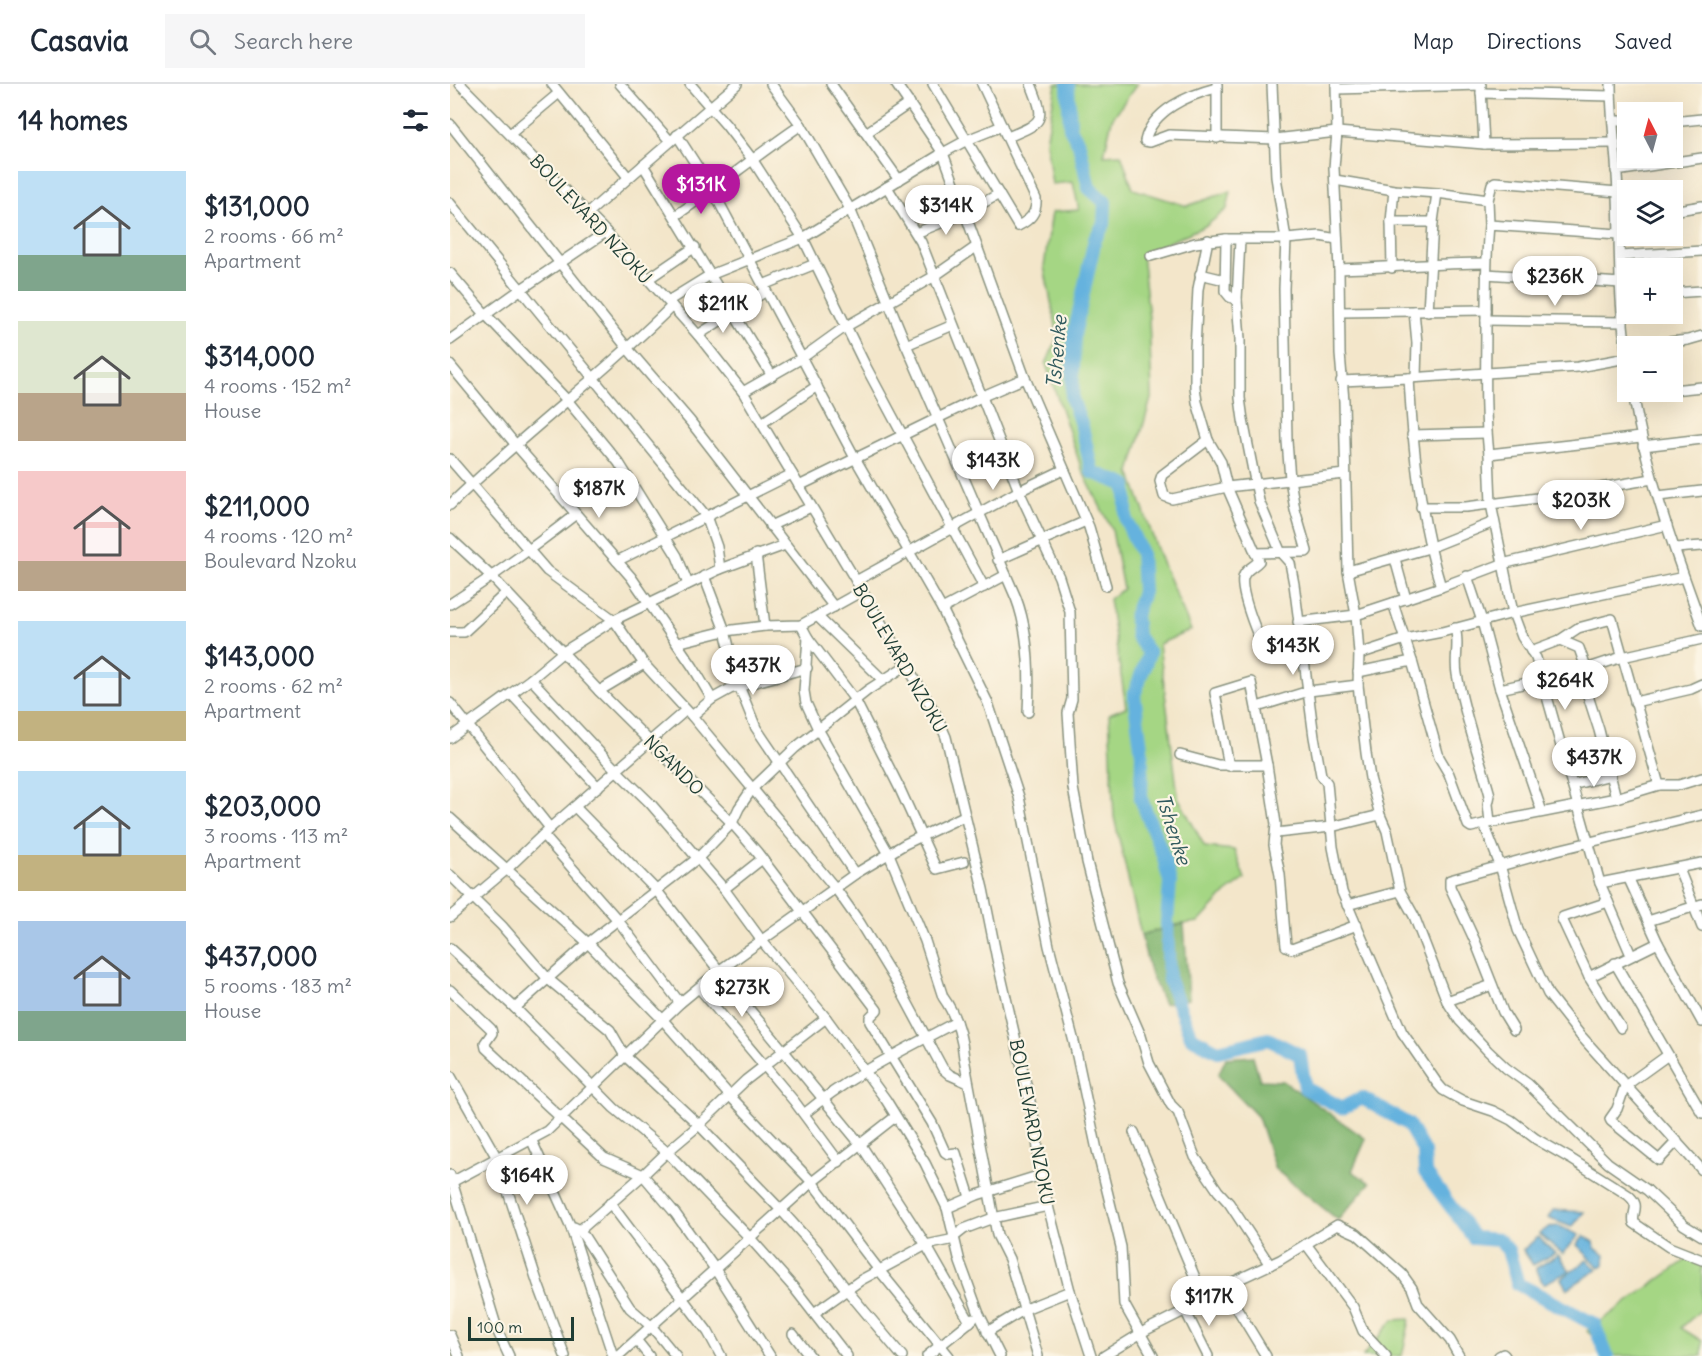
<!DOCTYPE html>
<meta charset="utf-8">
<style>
body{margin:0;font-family:Delius,sans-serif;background:#f6f6f7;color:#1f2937;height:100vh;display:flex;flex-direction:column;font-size:22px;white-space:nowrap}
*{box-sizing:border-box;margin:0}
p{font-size:20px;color:#747a83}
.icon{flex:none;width:33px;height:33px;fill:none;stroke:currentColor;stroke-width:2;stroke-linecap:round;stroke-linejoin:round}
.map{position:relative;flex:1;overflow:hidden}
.details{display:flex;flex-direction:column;background:#fff;width:450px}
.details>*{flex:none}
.needle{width:39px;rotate:354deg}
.tools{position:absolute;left:1167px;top:18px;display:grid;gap:12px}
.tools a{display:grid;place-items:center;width:66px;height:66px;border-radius:0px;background:#fff;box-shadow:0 6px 24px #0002;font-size:30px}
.scale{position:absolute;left:18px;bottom:15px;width:106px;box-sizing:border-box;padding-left:6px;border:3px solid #1f3d34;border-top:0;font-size:16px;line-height:21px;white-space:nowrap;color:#1f3d34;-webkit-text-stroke:4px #fcf5e5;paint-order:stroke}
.price{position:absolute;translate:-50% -51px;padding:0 14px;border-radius:21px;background:#fff;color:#222;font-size:20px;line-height:39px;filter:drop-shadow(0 2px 3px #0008)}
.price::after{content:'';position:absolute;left:50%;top:36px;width:18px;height:14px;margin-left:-9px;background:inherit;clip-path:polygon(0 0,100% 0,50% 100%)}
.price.selected{background:#b5179e;color:#fff}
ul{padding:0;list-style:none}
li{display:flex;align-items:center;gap:18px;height:150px;padding:0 18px}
li span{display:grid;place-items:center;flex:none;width:168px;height:120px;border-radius:0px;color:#555}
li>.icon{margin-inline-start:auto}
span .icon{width:72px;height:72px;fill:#fffc;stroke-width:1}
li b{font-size:26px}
h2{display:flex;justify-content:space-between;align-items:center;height:72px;padding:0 18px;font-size:26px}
header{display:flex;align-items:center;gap:36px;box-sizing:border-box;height:84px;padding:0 30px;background:#fff;border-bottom:2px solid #e0e1e3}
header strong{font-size:28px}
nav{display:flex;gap:33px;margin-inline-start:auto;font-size:21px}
.search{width:420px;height:54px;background:#f6f6f7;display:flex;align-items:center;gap:15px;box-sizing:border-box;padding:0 21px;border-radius:0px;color:#747a83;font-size:22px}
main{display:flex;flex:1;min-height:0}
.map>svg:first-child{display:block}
</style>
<header>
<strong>Casavia</strong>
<div class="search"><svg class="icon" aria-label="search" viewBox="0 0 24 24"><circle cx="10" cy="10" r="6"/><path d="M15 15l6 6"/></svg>Search here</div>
<nav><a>Map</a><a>Directions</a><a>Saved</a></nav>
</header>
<main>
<section class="details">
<h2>14 homes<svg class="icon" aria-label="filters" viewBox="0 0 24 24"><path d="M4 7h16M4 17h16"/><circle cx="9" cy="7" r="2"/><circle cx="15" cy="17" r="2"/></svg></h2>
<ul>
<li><span style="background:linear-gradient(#bfe0f5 70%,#7fa58c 0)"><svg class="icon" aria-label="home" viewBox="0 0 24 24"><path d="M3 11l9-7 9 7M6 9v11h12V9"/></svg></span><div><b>$131,000</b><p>2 rooms · 66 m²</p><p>Apartment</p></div></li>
<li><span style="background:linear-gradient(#dfe7d0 60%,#b9a48a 0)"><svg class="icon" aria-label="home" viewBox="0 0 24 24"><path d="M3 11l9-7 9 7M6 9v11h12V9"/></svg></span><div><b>$314,000</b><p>4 rooms · 152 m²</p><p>House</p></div></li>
<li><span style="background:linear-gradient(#f6c9c9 75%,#b9a48a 0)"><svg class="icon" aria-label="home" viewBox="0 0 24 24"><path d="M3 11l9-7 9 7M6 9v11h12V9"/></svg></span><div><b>$211,000</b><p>4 rooms · 120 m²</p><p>Boulevard Nzoku</p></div></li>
<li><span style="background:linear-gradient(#bfe0f5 75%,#c2b280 0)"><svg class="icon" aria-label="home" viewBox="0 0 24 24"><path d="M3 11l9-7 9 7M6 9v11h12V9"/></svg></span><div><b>$143,000</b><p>2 rooms · 62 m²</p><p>Apartment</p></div></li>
<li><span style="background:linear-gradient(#bfe0f5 70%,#c2b280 0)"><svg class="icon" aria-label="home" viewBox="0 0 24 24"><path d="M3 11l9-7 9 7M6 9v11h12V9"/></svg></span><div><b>$203,000</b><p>3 rooms · 113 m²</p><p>Apartment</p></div></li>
<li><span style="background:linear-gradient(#a9c7e8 75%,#7fa58c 0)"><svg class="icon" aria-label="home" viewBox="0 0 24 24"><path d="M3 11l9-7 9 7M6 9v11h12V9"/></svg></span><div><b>$437,000</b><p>5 rooms · 183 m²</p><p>House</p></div></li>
</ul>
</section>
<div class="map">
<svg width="1252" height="1272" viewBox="0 0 1252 1272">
<rect width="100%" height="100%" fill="#fcf5e5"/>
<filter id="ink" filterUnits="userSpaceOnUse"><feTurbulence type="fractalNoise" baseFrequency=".0167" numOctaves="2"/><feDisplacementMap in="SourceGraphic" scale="12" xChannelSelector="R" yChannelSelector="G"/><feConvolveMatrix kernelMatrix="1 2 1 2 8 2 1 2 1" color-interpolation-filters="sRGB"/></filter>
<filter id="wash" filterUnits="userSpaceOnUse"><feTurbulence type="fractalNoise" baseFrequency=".008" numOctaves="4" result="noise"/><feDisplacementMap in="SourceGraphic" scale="24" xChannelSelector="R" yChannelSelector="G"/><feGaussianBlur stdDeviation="1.35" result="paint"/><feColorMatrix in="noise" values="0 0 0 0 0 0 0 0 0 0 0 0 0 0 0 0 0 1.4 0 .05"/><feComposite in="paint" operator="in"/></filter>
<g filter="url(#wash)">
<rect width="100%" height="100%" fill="#f3e6ca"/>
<!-- green -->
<g fill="#a5d684" stroke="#628a5c" stroke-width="1.5">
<polygon points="606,0 687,0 662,35 654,71 671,70 683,105 737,122 781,107 777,125 757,141 692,170 699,234 702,311 680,388 711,476 741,546 709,560 728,713 755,763 784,766 795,795 776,809 749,838 724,841 691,851 664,733 659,630 676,623 659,515 673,505 662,446 632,386 596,280 608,252 594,183 602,128 629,126 623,98 602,100 596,58"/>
<polygon points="1243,1171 1252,1180 1252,1225 1231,1244 1252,1257 1252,1272 1163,1272 1137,1247"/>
<polygon points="960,1235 952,1272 913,1272 943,1236"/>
</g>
<!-- forest -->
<g fill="#84b772" stroke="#527a53" stroke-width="1.5">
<polygon points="734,840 739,915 714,920 700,888 691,851"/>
<polygon points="803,972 810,996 833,997 916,1055 902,1087 920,1099 888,1136 825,1085 808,1033 768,991 776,974"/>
</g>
<!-- water -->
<g fill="#65b2de" stroke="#427889" stroke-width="1.5">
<polygon points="1103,1126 1134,1128 1122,1143 1098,1134"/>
<polygon points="1109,1142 1129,1151 1113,1170 1089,1150 1099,1143"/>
<polygon points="1134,1152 1144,1158 1145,1164 1155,1171 1154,1181 1149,1183 1127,1161"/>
<polygon points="1088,1153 1105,1169 1083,1181 1073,1166"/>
<polygon points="1108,1171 1120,1187 1093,1200 1086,1184"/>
<polygon points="1137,1176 1147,1186 1117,1205 1111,1195"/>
</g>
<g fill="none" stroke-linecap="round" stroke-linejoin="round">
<!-- river -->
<polyline stroke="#65b2de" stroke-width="14" points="618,0 620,44 629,60 639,104 655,118 654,140 645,155 624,251 622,315 632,343 642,388 676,401 676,436 691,469 693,508 685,531 687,552 699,569 684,611 692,670 691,715 714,774 720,798 717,838 719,896 741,953 768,967 818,955 850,971 855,1004 892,1024 912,1014 958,1040 974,1068 975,1088 1024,1154 1049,1156 1058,1166 1068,1200 1144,1240 1157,1272"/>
</g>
</g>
<g filter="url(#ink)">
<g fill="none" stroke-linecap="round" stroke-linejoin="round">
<!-- minor casing -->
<g stroke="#89927f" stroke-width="12">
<g id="minor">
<polyline points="10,0 156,148 248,251 293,308 487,632 496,653 533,805 547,875 585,1039 591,1091 598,1122 620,1207 641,1272"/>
<polyline points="102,0 178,93"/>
<polyline points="170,0 220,57"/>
<polyline points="240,0 276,41 302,75 353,154 415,281 534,503"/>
<path d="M321 0 351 41 400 125 454 256 566 514C579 548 580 591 578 628"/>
<polyline points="381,0 449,96"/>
<polyline points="446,0 493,69 575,294 639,443 656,502"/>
<path d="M483 0 568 142C580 136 587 129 586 115L532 0"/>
<polyline points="767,0 767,54"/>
<polyline points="886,0 887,48 884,84 889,185 890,270 894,317 898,487 906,531 909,570 908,601 916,669 920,694 930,731 937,747 950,807 964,832 997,917 1010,937 1038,967 1056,984 1078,1000 1158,1079 1197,1106 1234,1141 1252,1152"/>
<path d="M1161 0C1161 37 1167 74 1168 111 1170 166 1168 222 1178 277"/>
<path d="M766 4C739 11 702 26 695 57L700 58 719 51 825 55 887 48 1034 60 1165 59"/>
<polyline points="887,5 1031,1"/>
<polyline points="1031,5 1034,60"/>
<polyline points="1031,9 1161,12"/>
<polyline points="1163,37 1178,37"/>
<polyline points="1222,38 1252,35"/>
<polyline points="0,40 178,265 240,337 384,523"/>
<polyline points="416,49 460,19"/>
<polyline points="60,50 109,9"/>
<polyline points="227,51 263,107 405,374 492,525 538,619 569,713 599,862 624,958 647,1066 671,1163 674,1220 703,1272"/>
<path d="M558 53C594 38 596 37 581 0"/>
<polyline points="193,81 322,292"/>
<polyline points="1166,87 1252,74"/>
<polyline points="885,96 944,106 987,109 1038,116"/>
<polyline points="437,103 471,158 569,407 609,493 620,528 622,615 618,629 623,704 637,778 668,899 691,952 699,979 721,1021 728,1028 745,1073 768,1107 779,1119 820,1181"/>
<polyline points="0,119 256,432 267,463 270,485"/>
<polyline points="1222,127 1252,122"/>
<polyline points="138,129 287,0"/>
<path d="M225 132C268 103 308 70 351 41"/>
<polyline points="941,138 983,138"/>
<polyline points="1039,141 1038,116 1042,100 1045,98 1168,108"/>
<polyline points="466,149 515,129 549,110"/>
<path d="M1178 149 1168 150 1039 141C1036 173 1036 205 1036 237 1036 282 1034 326 1039 370L1191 353"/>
<polyline points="776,155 775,207 780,213 787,216"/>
<path d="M758 156 748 205 745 264V303L747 318 758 356 771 378 777 403 809 477C804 483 795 485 793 494 790 509 811 565 822 575L853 572"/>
<path d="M790 156 787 216 790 255V314L793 336 809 417 831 469 840 479 844 500 864 653 871 691 877 699 883 763 892 808 952 948 987 999 993 1006 1013 1017 1043 1027 1061 1036 1086 1055 1121 1075 1178 1111C1192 1123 1181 1127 1184 1139L1219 1163 1252 1176"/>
<polyline points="701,172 745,159 776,155 836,155 870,152 887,155"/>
<polyline points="1170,172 1252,167"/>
<polyline points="942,184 941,138 944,106"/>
<path d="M889 185C938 184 987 179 1036 179"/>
<polyline points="0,189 35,230 117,316 169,379 227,472 238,500"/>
<polyline points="750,190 775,196"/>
<polyline points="1036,190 1171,199"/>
<polyline points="198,195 245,163"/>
<polyline points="313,201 365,180"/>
<polyline points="1222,209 1252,207"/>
<polyline points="218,217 260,191 353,154 493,69 517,56 552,42"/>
<polyline points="964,227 967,259 966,293"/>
<polyline points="890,228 1036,226"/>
<polyline points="978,228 983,138 987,109"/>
<polyline points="1036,236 1173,238"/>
<polyline points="248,251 316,207"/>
<polyline points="0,256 70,206 156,148"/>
<polyline points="456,261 503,241"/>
<polyline points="1181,262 1238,256 1252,252"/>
<polyline points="0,281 66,361 181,493 243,583 262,615"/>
<path d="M959 294C963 365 970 435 991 503"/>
<polyline points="891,297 959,294 1128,283 1177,274"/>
<polyline points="1222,306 1252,303"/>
<polyline points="293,308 352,274 395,243 483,193 526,163"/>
<path d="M1183 308C1196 388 1224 466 1252 542"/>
<polyline points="1183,311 1210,308"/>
<polyline points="312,339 367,302"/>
<polyline points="962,351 1036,349"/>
<polyline points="758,356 712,391 710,397 714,412 722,415 777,403 895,390"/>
<polyline points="1193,362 1252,355"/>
<polyline points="1039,370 1041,420 1063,529 1072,553 1086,574 1150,799 1181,871"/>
<polyline points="0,375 97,487 164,536 194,580 242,632 386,805 410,839 449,903 493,985 500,991 518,999"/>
<polyline points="349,402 533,312 575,294"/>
<polyline points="1208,412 1252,407"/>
<path d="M0 421C71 351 152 292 222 222"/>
<polyline points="971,423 1016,423 1104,412 1202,395"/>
<polyline points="320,442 361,423"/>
<polyline points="0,454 42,493 149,607 282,739 307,768 427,926 420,933 420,938 482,1039 495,1068 498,1070 506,1069 520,1113"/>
<polyline points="1225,464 1252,462"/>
<polyline points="805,469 856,468 857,467 845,426 840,395 837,357 834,205 836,155 826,93 822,0"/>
<polyline points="306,470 315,542"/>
<polyline points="945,475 956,515"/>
<polyline points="548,476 636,437"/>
<polyline points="167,477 342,390"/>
<polyline points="898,487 979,464 1044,438"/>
<polyline points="254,492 275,547 289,602 306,644 405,790"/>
<polyline points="1017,492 1032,537 1050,605 1092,728"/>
<polyline points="406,497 569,407 613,386"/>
<polyline points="943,519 962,577 989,673 999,690 1018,741 1021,743 1034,740"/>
<path d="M0 520C44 492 85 462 126 430"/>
<polyline points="492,525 556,491"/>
<polyline points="368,533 433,596"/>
<polyline points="848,538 906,531 991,503 1052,480 1217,441"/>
<polyline points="351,541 358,554 405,616 449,703 485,782 487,785 514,778"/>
<path d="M1005 544C1010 560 1004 573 1007 590 1014 631 1029 671 1040 711L1038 720 1040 738"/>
<polyline points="0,548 14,548 56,509"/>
<path d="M358 554 354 607 356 619 368 645 439 770 475 857 493 913C506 931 512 952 514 974L547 1151 559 1175 588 1272"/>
<polyline points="1110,556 1129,564 1136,584"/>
<polyline points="227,559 275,547 315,542 351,541 412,507"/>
<polyline points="1081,567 1110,556 1128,544 1162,535 1209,701"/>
<polyline points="909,570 955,555 992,548 1063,529 1234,493"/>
<polyline points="1130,587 1149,646 1166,714"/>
<polyline points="908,588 962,577"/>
<polyline points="81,595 167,687 200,719 274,805 312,857 376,934 436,1016 475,1079 497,1124 510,1178 529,1230 550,1272"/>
<polyline points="1050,605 1130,587 1172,573 1252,555"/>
<polyline points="149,607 194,580"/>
<polyline points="61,610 148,703"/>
<polyline points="1185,618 1241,605 1252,600"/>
<polyline points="0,619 100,744"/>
<polyline points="807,623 859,607 908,601"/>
<polyline points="242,632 262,615 280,605 357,584"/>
<polyline points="0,654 81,595 113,568 164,536 270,485 335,461"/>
<polyline points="730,671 768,681 817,681"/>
<polyline points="779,682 765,609 801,598 817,681 826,740 824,761 830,791 836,862 842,865 907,841"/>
<polyline points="1252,694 1229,701 1209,701 1166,714 1034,740 1050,781 1068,846 1098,910 1131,952 1252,1086"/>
<polyline points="1122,701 1161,691"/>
<polyline points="125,723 207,807 295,920 411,1061 476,1161 520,1238"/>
<polyline points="0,734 138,859 212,935 280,1012 362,1098 429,1186 499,1272"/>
<polyline points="826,749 881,743 930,731"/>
<polyline points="93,751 167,835 230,919"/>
<polyline points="1229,785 1252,843"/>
<polyline points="0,791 52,842 98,895 160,946 175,972 249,1041 331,1126 367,1166 396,1205 452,1272"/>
<polyline points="1178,793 1208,859 1252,938"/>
<polyline points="1150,799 1252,779"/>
<polyline points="274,805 312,775"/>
<polyline points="1158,818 1113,833 1112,835 1139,893 1208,859"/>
<polyline points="897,821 950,807"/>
<polyline points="0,833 56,786 100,744 236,626"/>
<polyline points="1198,837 1252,820"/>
<polyline points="0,864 65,924 164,1024 217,1068 300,1154 345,1205 397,1272"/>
<polyline points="1165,879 1252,1029"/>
<polyline points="1139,893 1171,944"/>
<polyline points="249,904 344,1017 389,1078"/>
<polyline points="0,906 41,945 42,949 35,959 36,964 154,1074 193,1091 225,1129 265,1185 320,1272"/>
<polyline points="997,917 1042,901"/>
<polyline points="65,924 138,859 248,774 282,739 289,724 302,705 345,664 418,606 457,581"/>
<polyline points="1064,946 1053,928 1025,857 1000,803 1000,796 1107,766 1252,731"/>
<polyline points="1218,971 1175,1002 1167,1025 1160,1035 1161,1037 1209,1076 1227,1057"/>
<polyline points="0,991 47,1074 88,1200 115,1272"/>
<path d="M354 1030C399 992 453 966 506 938"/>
<polyline points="684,1048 754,1215"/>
<polyline points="82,1057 120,1141 163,1272"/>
<polyline points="0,1091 48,1248 59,1272"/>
<polyline points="0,1099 97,1047 230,919 270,886 405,790 455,760 514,732"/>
<polyline points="160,1119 258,1248 271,1272"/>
<polyline points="497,1124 527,1111 591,1091"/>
<polyline points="124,1143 130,1146 180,1224 202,1243 226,1272"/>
<polyline points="130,1146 193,1091 217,1068 249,1041 296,996 376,934"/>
<polyline points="856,1160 903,1223 913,1247 936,1272"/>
<polyline points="774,1203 816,1272"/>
<polyline points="735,1226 758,1272"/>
<polyline points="364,1229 411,1196 476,1161 500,1156 514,1145 543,1134 598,1122"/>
<polyline points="537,1248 575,1225 620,1207"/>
<polyline points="343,1250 360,1272"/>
<polyline points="0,1251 9,1272"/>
<polyline points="187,1257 199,1272"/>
<polyline points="168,1272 362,1098 445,1033"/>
<polyline points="477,1272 523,1235"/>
<polyline points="654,1272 698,1245 750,1219 768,1205 830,1176 887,1141 907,1150 952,1190 962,1204 968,1220 1000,1256 1009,1272"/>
<polyline points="1049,1272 1053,1270 1055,1272"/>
</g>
</g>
<!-- minor -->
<use href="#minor" stroke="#fff" stroke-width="9"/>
</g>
</g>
<g text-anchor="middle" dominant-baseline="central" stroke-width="4.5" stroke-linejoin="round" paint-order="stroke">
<!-- street labels -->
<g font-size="18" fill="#1f3d34" stroke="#fcf5e5">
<text transform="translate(141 135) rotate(47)">BOULEVARD NZOKU</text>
<text transform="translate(450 574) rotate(60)">BOULEVARD NZOKU</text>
<text transform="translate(224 681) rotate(45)">NGANDO</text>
<text transform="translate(582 1038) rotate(79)">BOULEVARD NZOKU</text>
</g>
<!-- water labels -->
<g font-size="20" font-style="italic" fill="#305a5e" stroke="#fcf5e5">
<text transform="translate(606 268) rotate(-85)">Tshenke</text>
<text transform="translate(724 745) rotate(72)">Tshenke</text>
</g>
</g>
</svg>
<div class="tools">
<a><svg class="needle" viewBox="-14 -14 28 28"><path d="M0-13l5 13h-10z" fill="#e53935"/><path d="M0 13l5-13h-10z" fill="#747a83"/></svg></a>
<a><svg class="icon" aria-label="layers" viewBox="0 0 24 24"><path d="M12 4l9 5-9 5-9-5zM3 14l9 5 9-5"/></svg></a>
<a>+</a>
<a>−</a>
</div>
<div class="scale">100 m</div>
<b class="price selected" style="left:251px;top:131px">$131K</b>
<b class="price" style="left:496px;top:152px">$314K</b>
<b class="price" style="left:1105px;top:223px">$236K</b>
<b class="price" style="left:273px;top:250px">$211K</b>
<b class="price" style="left:543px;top:407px">$143K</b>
<b class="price" style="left:149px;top:435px">$187K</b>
<b class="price" style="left:1131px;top:447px">$203K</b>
<b class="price" style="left:843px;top:592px">$143K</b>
<b class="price" style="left:303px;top:612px">$437K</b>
<b class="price" style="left:1115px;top:627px">$264K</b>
<b class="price" style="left:1144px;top:704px">$437K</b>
<b class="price" style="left:292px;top:934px">$273K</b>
<b class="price" style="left:77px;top:1122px">$164K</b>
<b class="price" style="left:759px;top:1243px">$117K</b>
</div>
</main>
